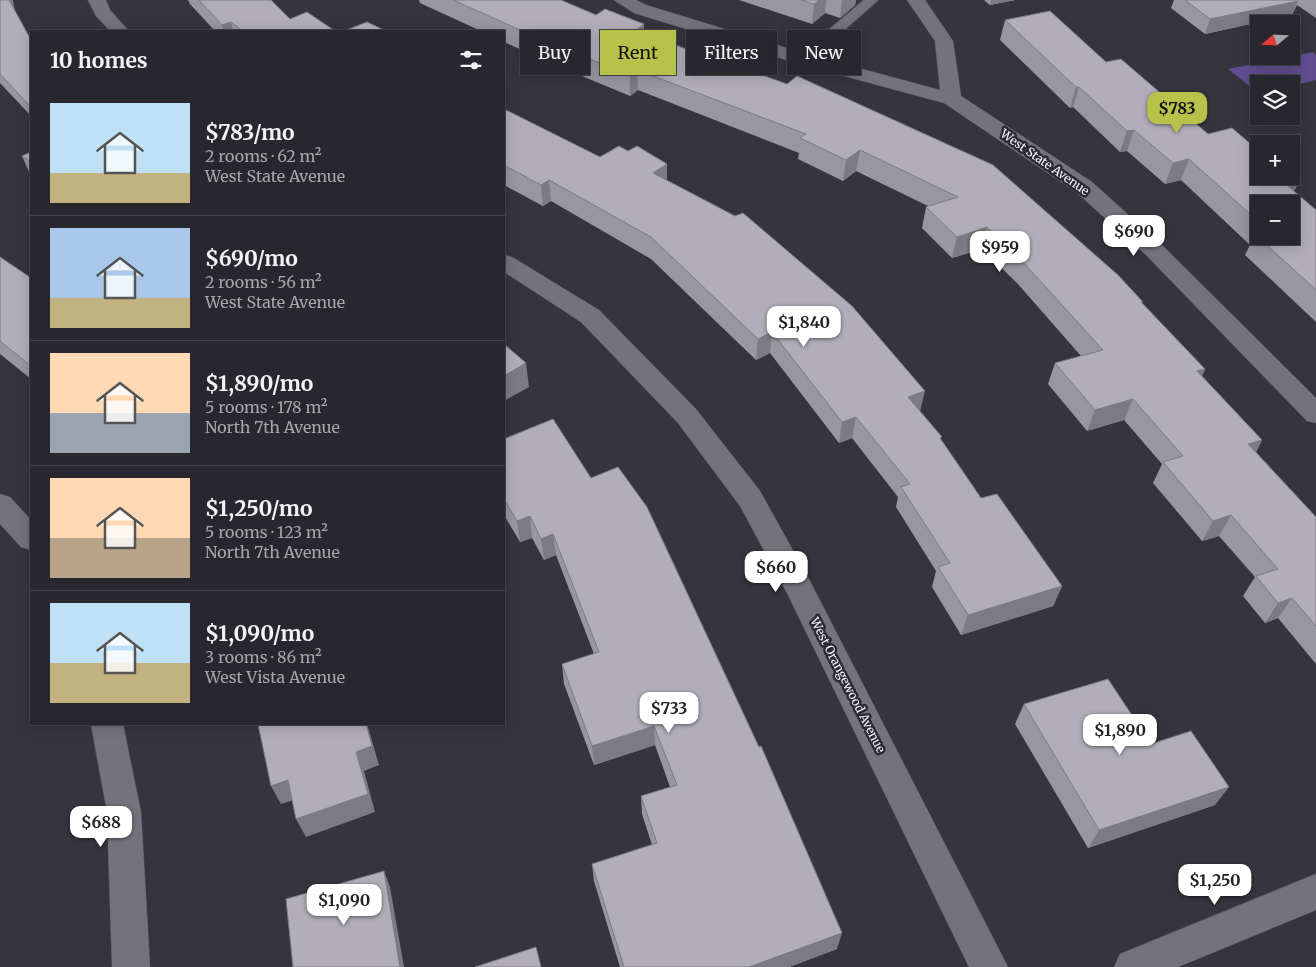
<!DOCTYPE html>
<meta charset="utf-8">
<style>
body{margin:0;font-family:Merriweather,serif;background:#34333a;color:#f1f3f6;height:100vh;display:flex;flex-direction:column;font-size:19px;white-space:nowrap}
*{box-sizing:border-box;margin:0}
p{font-size:16px;color:#a5a5aa}
.icon{flex:none;width:28px;height:28px;fill:none;stroke:currentColor;stroke-width:2;stroke-linecap:round;stroke-linejoin:round}
.map{position:relative;flex:1;overflow:hidden}
.drawer{position:absolute;left:30px;top:30px;width:475px;height:695px;display:flex;flex-direction:column;background:#28272e;border-radius:0px;box-shadow:0 2px 12px #0003,0 0 0 1px #44444a}
.drawer>*{flex:none}
.guide{position:absolute;left:520px;top:30px;width:475px;height:45px;display:flex;gap:10px}
.needle{width:32px;rotate:251deg}
.tools{position:absolute;left:1250px;top:15px;display:grid;gap:10px}
.tools a{display:grid;place-items:center;width:50px;height:50px;border-radius:0px;background:#28272e;box-shadow:0 2px 12px #0003,0 0 0 1px #44444a;font-size:25px}
.price{position:absolute;translate:-50% -42px;padding:0 11px;border-radius:10px;background:#fff;color:#222;font-size:16px;line-height:32px;filter:drop-shadow(0 1px 2px #0008)}
.price::after{content:'';position:absolute;left:50%;top:30px;width:15px;height:11px;margin-left:-8px;background:inherit;clip-path:polygon(0 0,100% 0,50% 100%)}
.price.on{background:#b6c249;color:#111}
ul{padding:0;list-style:none}
li{display:flex;align-items:center;gap:15px;height:125px;padding:0 20px}
li+li{border-top:1px solid #44444a}
li span{display:grid;place-items:center;flex:none;width:140px;height:100px;border-radius:0px;color:#555}
li>.icon{margin-inline-start:auto}
span .icon{width:60px;height:60px;fill:#fffc;stroke-width:1}
li b{font-size:21px}
h2{display:flex;justify-content:space-between;align-items:center;height:60px;padding:0 20px;font-size:21px}
.chip{padding:0 18px;border-radius:0px;background:#28272e;box-shadow:0 2px 12px #0003,0 0 0 1px #44444a;font-size:18px;line-height:45px}
.chip.on{background:#b6c249;color:#111}
.map>svg:first-child{display:block}
</style>
<div class="map">
<svg width="1316" height="967" viewBox="0 0 1316 967">
<rect width="100%" height="100%" fill="#36343d"/>
<!-- green -->
<polygon fill="#604e90" points="1313,52 1316,55 1316,80 1291,86 1291,84 1259,84 1258,93 1228,69"/>
<g fill="none" stroke-linecap="round" stroke-linejoin="round">
<!-- lane casing -->
<g stroke="#55535c" stroke-width="2">
<polygon id="lane" points="864,0 878,0 808,62 798,62 796,59 798,56"/>
</g>
<!-- street casing -->
<g stroke="#55535c" stroke-width="1">
<g id="street">
<polygon points="88,0 106,0 110,10 129,31 110,31 96,16"/>
<polygon points="614,0 636,0 646,5 810,55 940,90 935,41 907,0 925,0 953,41 961,96 1092,182 1162,245 1316,398 1316,423 1307,421 1146,255 1076,192 944,103 796,63 634,13"/>
<polygon points="504,255 512,257 599,310 696,409 760,491 810,581 1008,967 969,967 788,595 740,506 678,423 581,322 504,272"/>
<polygon points="0,494 10,497 31,520 31,550 21,547 0,524"/>
<polygon points="91,724 123,724 141,812 150,967 112,967 107,812"/>
</g>
</g>
<!-- secondary casing -->
<g stroke="#55535c" stroke-width="1">
<polygon id="secondary" points="1316,874 1316,910 1178,967 1114,967 1120,954"/>
</g>
<!-- lane -->
<use href="#lane" fill="#74727d" fill-rule="evenodd"/>
<!-- street -->
<use href="#street" fill="#74727d" fill-rule="evenodd"/>
<!-- secondary -->
<use href="#secondary" fill="#74727d" fill-rule="evenodd"/>
</g>
<!-- wall -->
<g fill="#9896a0" fill-rule="evenodd">
<polygon points="0,0 15,11 31,40 31,116 0,83"/>
<polygon points="188,0 271,0 290,19 335,31 215,31 190,4"/>
<polygon points="419,0 561,0 596,15 644,24 644,33 715,60 787,84 1143,304 1205,369 1202,376 1262,440 1256,452 1316,517 1316,664 1278,618 1265,623 1243,596 1255,577 1219,536 1202,541 1153,483 1162,464 1124,420 1087,431 1048,384 1055,363 1081,356 1017,283 982,249 952,258 922,228 926,207 928,206 856,171 843,181 798,159 799,153 638,90 630,96 546,61 504,42 504,31 481,31 420,3"/>
<polygon points="739,0 856,0 855,5 840,18 825,13 812,24"/>
<polygon points="984,0 1015,0 990,5"/>
<polygon points="1174,0 1316,0 1316,18 1297,5 1292,15 1205,34 1171,8"/>
<path d="M1005 20 1106 62 1208 134 1298 183 1294 191 1316 210V322L1245 255 1250 245 1181 180 1165 184 1127 151 1120 152 1073 107 1070 108 1000 40ZM1259 204 1291 236H1259Z"/>
<polygon points="504,109 600,157 628,151 667,164 667,180 920,411 941,440 981,498 1062,586 1053,606 961,635 932,587 936,571 896,507 898,497 852,438 839,443 770,353 756,360 651,259 551,201 543,206 504,185"/>
<polygon points="31,152 31,175 30,174 22,156"/>
<polygon points="0,257 31,278 31,379 0,354"/>
<polygon points="504,439 837,949 789,967 620,967 594,881 592,864 652,845 642,814 641,796 670,787 655,745 594,765 564,684 562,664 594,654 556,555 544,560 532,538 520,542 504,515"/>
<polygon points="1024,704 1215,805 1088,848 1015,724"/>
</g>
<!-- shaded-wall -->
<g fill="#7c7a82">
<polygon points="9,0 13,0 16,17"/>
<polygon points="819,0 826,0 825,13 812,24 814,4"/>
<polygon points="842,0 856,0 855,5 840,18"/>
<polygon points="991,0 1015,0 990,5"/>
<polygon points="1298,1 1292,15 1205,34 1210,19"/>
<polygon points="231,22 233,31 224,31 222,25"/>
<polygon points="644,24 644,44 636,30"/>
<polygon points="637,70 638,90 630,96 630,75"/>
<polygon points="1076,87 1079,87 1073,107 1070,108"/>
<polygon points="1134,130 1127,151 1120,152 1127,131"/>
<polygon points="860,150 856,171 843,181 846,160"/>
<polygon points="1189,159 1181,180 1165,184 1173,163"/>
<polygon points="667,164 667,185 653,173"/>
<polygon points="549,180 551,201 543,206 541,185"/>
<polygon points="1298,183 1288,204 1288,186"/>
<polygon points="987,227 982,249 952,258 957,237"/>
<polygon points="772,332 770,353 756,360 758,339"/>
<polygon points="526,363 529,387 504,401 504,376"/>
<polygon points="1205,369 1195,390 1197,371"/>
<polygon points="925,391 920,412 908,397"/>
<polygon points="1133,399 1124,420 1087,431 1095,410"/>
<polygon points="856,417 852,438 839,443 842,422"/>
<polygon points="1262,440 1250,461 1248,444"/>
<polygon points="1231,515 1219,536 1202,541 1213,521"/>
<polygon points="530,516 532,538 520,542 517,521"/>
<polygon points="553,534 556,555 544,560 541,539"/>
<polygon points="1062,586 1053,606 961,635 968,615"/>
<polygon points="1292,598 1278,618 1265,623 1278,603"/>
<polygon points="366,724 367,724 379,765 364,771 375,812 306,837 296,819 356,752"/>
<polygon points="654,726 655,745 594,765 592,746"/>
<polygon points="288,780 297,799 281,804 271,786"/>
<polygon points="1229,787 1215,805 1088,848 1099,830"/>
<polygon points="384,871 390,887 404,967 400,967"/>
<polygon points="842,933 837,949 789,967 749,967"/>
</g>
<!-- building -->
<g fill="#b1aeba" stroke="#7c7a82">
<polygon points="0,0 9,0 31,40 31,107 0,74"/>
<polygon points="199,0 271,0 290,19 307,12 335,31 243,31 231,22 222,25"/>
<polygon points="453,0 561,0 596,15 605,9 644,24 636,30 715,60 717,59 787,84 797,76 993,165 1118,275 1143,302 1141,302 1205,369 1197,371 1262,440 1248,444 1316,517 1316,626 1292,598 1278,603 1256,576 1278,569 1231,515 1213,521 1163,462 1183,456 1133,399 1095,410 1055,363 1103,350 1023,262 987,227 957,237 926,207 958,197 860,150 846,160 800,138 806,134 637,70 630,75 545,41"/>
<polygon points="801,0 819,0 814,4"/>
<polygon points="1185,0 1297,0 1298,1 1210,19"/>
<polygon points="1050,11 1106,62 1121,59 1208,134 1232,128 1259,151 1259,176 1289,176 1298,183 1288,186 1316,210 1316,290 1255,234 1259,233 1259,236 1291,236 1291,204 1259,204 1259,222 1189,159 1173,163 1134,130 1127,131 1079,87 1076,87 1005,20"/>
<polygon points="367,22 386,31 344,31"/>
<polygon points="504,109 600,157 619,146 628,151 637,146 667,164 653,173 735,216 743,213 852,306 925,391 908,397 942,437 940,438 981,498 997,494 1062,586 968,615 938,567 950,563 901,487 910,484 856,417 842,422 772,332 758,339 651,237 549,180 541,185 504,165"/>
<polygon points="31,152 31,162 22,156"/>
<polygon points="0,257 31,278 31,366 0,341"/>
<polygon points="504,344 526,363 504,376"/>
<polygon points="553,419 591,478 618,467 647,507 759,747 761,746 842,933 749,967 624,967 592,864 657,843 641,796 677,785 654,726 592,746 562,664 599,652 553,534 541,539 530,516 517,521 504,499 504,439"/>
<polygon points="1108,679 1151,744 1191,731 1229,787 1099,830 1024,704"/>
<polygon points="258,724 366,724 372,746 356,752 368,794 296,819 288,780 271,786"/>
<polygon points="384,871 400,967 293,967 286,899"/>
<polygon points="536,947 541,967 475,967"/>
</g>
<g text-anchor="middle" dominant-baseline="central" stroke-width="5" stroke-linejoin="round" paint-order="stroke">
<!-- street labels -->
<g font-size="12" fill="#f5f4fa" stroke="#2c2a33">
<text transform="translate(1045 162) rotate(35)">West State Avenue</text>
<text transform="translate(848 685) rotate(63)">West Orangewood Avenue</text>
</g>
</g>
</svg>
<div class="tools">
<a><svg class="needle" viewBox="-14 -14 28 28"><path d="M0-13l5 13h-10z" fill="#e53935"/><path d="M0 13l5-13h-10z" fill="#a5a5aa"/></svg></a>
<a><svg class="icon" aria-label="layers" viewBox="0 0 24 24"><path d="M12 4l9 5-9 5-9-5zM3 14l9 5 9-5"/></svg></a>
<a>+</a>
<a>−</a>
</div>
<b class="price on" style="left:1177px;top:134px">$783</b>
<b class="price" style="left:1134px;top:257px">$690</b>
<b class="price" style="left:1000px;top:273px">$959</b>
<b class="price" style="left:804px;top:348px">$1,840</b>
<b class="price" style="left:776px;top:593px">$660</b>
<b class="price" style="left:669px;top:734px">$733</b>
<b class="price" style="left:1120px;top:756px">$1,890</b>
<b class="price" style="left:101px;top:848px">$688</b>
<b class="price" style="left:1215px;top:906px">$1,250</b>
<b class="price" style="left:344px;top:926px">$1,090</b>
<div class="guide">
<a class="chip">Buy</a>
<a class="chip on">Rent</a>
<a class="chip">Filters</a>
<a class="chip">New</a>
</div>
<section class="drawer">
<h2>10 homes<svg class="icon" aria-label="filters" viewBox="0 0 24 24"><path d="M4 7h16M4 17h16"/><circle cx="9" cy="7" r="2"/><circle cx="15" cy="17" r="2"/></svg></h2>
<ul>
<li><span style="background:linear-gradient(#bfe0f5 70%,#c2b280 0)"><svg class="icon" aria-label="home" viewBox="0 0 24 24"><path d="M3 11l9-7 9 7M6 9v11h12V9"/></svg></span><div><b>$783/mo</b><p>2 rooms · 62 m²</p><p>West State Avenue</p></div></li>
<li><span style="background:linear-gradient(#a9c7e8 70%,#c2b280 0)"><svg class="icon" aria-label="home" viewBox="0 0 24 24"><path d="M3 11l9-7 9 7M6 9v11h12V9"/></svg></span><div><b>$690/mo</b><p>2 rooms · 56 m²</p><p>West State Avenue</p></div></li>
<li><span style="background:linear-gradient(#ffd9b3 60%,#9aa5b1 0)"><svg class="icon" aria-label="home" viewBox="0 0 24 24"><path d="M3 11l9-7 9 7M6 9v11h12V9"/></svg></span><div><b>$1,890/mo</b><p>5 rooms · 178 m²</p><p>North 7th Avenue</p></div></li>
<li><span style="background:linear-gradient(#ffd9b3 60%,#b9a48a 0)"><svg class="icon" aria-label="home" viewBox="0 0 24 24"><path d="M3 11l9-7 9 7M6 9v11h12V9"/></svg></span><div><b>$1,250/mo</b><p>5 rooms · 123 m²</p><p>North 7th Avenue</p></div></li>
<li><span style="background:linear-gradient(#bfe0f5 60%,#c2b280 0)"><svg class="icon" aria-label="home" viewBox="0 0 24 24"><path d="M3 11l9-7 9 7M6 9v11h12V9"/></svg></span><div><b>$1,090/mo</b><p>3 rooms · 86 m²</p><p>West Vista Avenue</p></div></li>
</ul>
</section>
</div>
